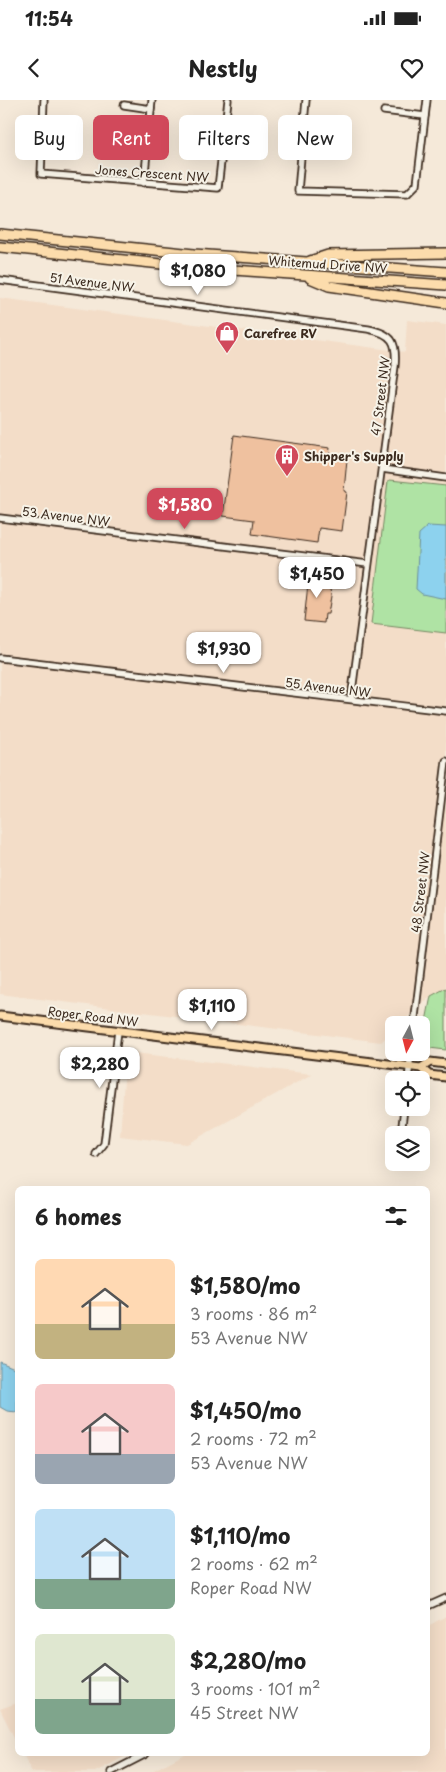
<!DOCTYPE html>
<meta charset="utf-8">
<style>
body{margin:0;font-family:"Playpen Sans",sans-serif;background:#f6f6f6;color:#222;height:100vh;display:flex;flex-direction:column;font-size:19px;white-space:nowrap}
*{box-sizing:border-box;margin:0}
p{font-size:16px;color:#767676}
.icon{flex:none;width:28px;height:28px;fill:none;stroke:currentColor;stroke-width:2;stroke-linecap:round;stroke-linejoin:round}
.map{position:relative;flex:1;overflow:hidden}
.panel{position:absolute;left:15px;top:1086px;width:415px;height:570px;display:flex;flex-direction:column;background:#fff;border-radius:8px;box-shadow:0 5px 20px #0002}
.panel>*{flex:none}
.banner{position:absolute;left:15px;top:15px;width:416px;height:45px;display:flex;gap:10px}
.needle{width:32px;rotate:187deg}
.buttons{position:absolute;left:385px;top:916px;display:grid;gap:10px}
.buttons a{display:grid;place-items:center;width:45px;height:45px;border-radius:8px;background:#fff;box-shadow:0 5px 20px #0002;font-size:25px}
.price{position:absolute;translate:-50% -42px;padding:0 11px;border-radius:10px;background:#fff;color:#222;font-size:16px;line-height:32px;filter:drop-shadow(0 1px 2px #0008)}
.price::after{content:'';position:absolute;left:50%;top:30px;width:15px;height:11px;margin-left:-8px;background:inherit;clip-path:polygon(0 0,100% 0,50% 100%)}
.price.selected{background:#d1495b;color:#fff}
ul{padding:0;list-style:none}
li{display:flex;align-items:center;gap:15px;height:125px;padding:0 20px}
li span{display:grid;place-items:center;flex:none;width:140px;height:100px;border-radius:8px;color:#555}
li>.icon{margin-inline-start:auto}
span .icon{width:60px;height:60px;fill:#fffc;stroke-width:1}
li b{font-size:21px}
h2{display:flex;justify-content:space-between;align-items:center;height:60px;padding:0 20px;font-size:21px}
.pill{padding:0 18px;border-radius:8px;background:#fff;box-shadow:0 5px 20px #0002;font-size:18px;line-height:45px}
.pill.selected{background:#d1495b;color:#fff}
.status{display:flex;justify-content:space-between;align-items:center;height:35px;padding:0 25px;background:#fff;direction:ltr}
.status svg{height:14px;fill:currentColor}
header{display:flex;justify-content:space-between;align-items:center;height:65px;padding:0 20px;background:#fff;font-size:22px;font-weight:700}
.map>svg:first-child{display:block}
</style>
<div class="status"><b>11:54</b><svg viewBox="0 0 49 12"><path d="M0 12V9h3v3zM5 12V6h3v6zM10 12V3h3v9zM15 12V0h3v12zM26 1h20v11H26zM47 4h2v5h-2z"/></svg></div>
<header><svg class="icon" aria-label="back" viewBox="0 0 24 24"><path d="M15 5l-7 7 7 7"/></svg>Nestly<svg class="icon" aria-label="heart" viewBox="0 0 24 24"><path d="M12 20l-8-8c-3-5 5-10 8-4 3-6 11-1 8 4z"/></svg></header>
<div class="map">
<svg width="446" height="1672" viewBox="0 0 446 1672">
<rect width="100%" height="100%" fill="#f5e9d9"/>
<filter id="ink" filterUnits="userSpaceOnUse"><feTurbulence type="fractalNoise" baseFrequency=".02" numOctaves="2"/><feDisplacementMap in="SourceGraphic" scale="10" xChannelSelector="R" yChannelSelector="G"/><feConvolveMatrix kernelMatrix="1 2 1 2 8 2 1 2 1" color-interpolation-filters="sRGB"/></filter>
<g filter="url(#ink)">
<!-- built -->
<g fill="#f3ddc8">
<polygon points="0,198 405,252 407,220 446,225 446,387 371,524 446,533 446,888 431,896 399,925 394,925 394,930 381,942 0,894"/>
<polygon points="126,952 312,974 187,1044 120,1036"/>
<polygon points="446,1516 446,1672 150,1672 185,1654 428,1654 428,1526"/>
<polygon points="17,1603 18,1603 17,1643 0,1609"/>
<polygon points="23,1654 130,1654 95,1672 32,1672"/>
</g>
<!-- green -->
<g fill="#afe3a4" stroke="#758661">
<polygon points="390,380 446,386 446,533 371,524 388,381"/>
<polygon points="446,888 446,950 421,947 431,896"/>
</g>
<!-- water -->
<g fill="#8dd2ee" stroke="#6c8f9b">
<polygon points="428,426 446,427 446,499 422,494 416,489 419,434"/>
<polygon points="0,1262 17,1269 17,1312 7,1311 0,1307"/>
</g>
<!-- building -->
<g fill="#efc19f" stroke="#3b2a1e">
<polygon points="234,335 330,348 329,355 347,359 344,391 347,392 342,431 319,428 317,443 252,434 254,420 223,416"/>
<polygon points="309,475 329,478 328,488 330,489 331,496 328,514 325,514 324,523 304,521"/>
</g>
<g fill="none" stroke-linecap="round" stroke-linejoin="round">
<!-- minor casing -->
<g stroke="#3b2a1e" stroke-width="9">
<g id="minor">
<polyline points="44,0 41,74 218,88 228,0"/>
<polyline points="306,0 298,91 407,94 417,84 427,0"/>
<polyline points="124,5 151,9"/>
<polyline points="384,11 425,16"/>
<polyline points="144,83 152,0"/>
<path d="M0 180 368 229C393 234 397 242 395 266L351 599"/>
<polyline points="382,369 446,378"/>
<polyline points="0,418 368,464"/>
<polyline points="0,558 446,611"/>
<polyline points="414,925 446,661"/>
<polyline points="408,980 411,952"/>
<polyline points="401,1035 404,1008"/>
<polyline points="96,1054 104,1044 118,931"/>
<polyline points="391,1056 394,1054"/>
<polyline points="428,1506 446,1498"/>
<polyline points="111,1672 146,1654"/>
</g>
</g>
<!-- major casing -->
<g stroke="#3b2a1e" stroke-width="11">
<g id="major">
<polyline points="0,916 421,968 429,975 446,977"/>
<polyline points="421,968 430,962 446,964"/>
</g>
</g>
<!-- highway casing -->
<g stroke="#3b2a1e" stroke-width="12">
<g id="highway">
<polyline points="0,134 194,154 446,172"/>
<polyline points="0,147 190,167 446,185"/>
<polyline points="310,161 328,155 446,153"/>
<polyline points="310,178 329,186 446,203"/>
</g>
</g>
<!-- minor -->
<use href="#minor" stroke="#f7f3e8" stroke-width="5.5"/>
<!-- major -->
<use href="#major" stroke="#fcdcac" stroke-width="7"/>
<!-- highway -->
<use href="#highway" stroke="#fcdcac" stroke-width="9"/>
</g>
</g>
<!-- icons -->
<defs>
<g id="shop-pin" transform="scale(1.25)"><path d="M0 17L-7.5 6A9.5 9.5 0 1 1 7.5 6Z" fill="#d1495b" stroke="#f7f3e8"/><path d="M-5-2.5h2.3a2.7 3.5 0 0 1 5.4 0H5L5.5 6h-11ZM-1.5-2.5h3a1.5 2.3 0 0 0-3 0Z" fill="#fff"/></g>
<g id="building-pin" transform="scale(1.25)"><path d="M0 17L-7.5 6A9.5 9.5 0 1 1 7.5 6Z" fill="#d1495b" stroke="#f7f3e8"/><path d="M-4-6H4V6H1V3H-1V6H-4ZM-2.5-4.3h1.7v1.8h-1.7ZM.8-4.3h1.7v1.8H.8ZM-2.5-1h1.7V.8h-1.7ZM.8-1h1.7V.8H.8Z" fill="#fff"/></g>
</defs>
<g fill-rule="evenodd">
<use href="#shop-pin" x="227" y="233"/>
<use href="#building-pin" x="287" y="356"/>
</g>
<g text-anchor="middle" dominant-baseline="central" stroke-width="4" stroke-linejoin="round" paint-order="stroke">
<!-- street labels -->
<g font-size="12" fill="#3b2a1e" stroke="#f7f3e8">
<text transform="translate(152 73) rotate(4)">Jones Crescent NW</text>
<text transform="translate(328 164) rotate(4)">Whitemud Drive NW</text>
<text transform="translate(92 182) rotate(7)">51 Avenue NW</text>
<text transform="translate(380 296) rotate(-83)">47 Street NW</text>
<text transform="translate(66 416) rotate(7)">53 Avenue NW</text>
<text transform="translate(328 587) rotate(7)">55 Avenue NW</text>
<text transform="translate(420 792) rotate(-83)">48 Street NW</text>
<text transform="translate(93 916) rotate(7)">Roper Road NW</text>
</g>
<!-- poi labels -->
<g font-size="12" font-weight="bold" fill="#3b2a1e" stroke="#f7f3e8" text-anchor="start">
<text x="244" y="233">Carefree RV</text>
<text x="304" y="356">Shipper's Supply</text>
</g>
</g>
</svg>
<div class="buttons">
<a><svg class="needle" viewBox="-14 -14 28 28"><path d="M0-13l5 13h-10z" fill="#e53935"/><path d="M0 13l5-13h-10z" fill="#767676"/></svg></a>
<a><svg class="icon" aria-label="locate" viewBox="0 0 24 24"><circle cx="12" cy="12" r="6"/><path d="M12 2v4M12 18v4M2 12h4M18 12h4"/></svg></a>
<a><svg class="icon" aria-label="layers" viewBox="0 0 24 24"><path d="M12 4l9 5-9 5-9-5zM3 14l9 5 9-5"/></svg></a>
</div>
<b class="price" style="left:198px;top:196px">$1,080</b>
<b class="price selected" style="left:185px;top:430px">$1,580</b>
<b class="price" style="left:317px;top:499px">$1,450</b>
<b class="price" style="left:224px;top:574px">$1,930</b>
<b class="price" style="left:212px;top:931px">$1,110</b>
<b class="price" style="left:100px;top:989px">$2,280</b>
<div class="banner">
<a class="pill">Buy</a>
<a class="pill selected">Rent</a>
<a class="pill">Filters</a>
<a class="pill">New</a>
</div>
<section class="panel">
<h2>6 homes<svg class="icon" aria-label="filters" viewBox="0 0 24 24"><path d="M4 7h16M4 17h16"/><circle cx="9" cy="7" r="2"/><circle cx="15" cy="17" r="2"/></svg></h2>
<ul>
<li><span style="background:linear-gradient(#ffd9b3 65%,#c2b280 0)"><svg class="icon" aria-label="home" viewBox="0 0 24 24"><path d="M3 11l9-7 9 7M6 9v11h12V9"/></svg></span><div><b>$1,580/mo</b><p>3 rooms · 86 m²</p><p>53 Avenue NW</p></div></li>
<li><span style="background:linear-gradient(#f6c9c9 70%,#9aa5b1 0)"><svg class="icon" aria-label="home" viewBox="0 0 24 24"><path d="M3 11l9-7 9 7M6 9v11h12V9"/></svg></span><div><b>$1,450/mo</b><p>2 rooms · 72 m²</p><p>53 Avenue NW</p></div></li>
<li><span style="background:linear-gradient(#bfe0f5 70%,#7fa58c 0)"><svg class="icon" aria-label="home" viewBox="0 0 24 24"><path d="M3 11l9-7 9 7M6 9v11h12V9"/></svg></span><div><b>$1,110/mo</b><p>2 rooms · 62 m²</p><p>Roper Road NW</p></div></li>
<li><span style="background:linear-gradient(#dfe7d0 65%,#7fa58c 0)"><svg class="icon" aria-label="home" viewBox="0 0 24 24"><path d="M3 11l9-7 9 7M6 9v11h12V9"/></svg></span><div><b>$2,280/mo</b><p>3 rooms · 101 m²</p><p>45 Street NW</p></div></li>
</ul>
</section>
</div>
